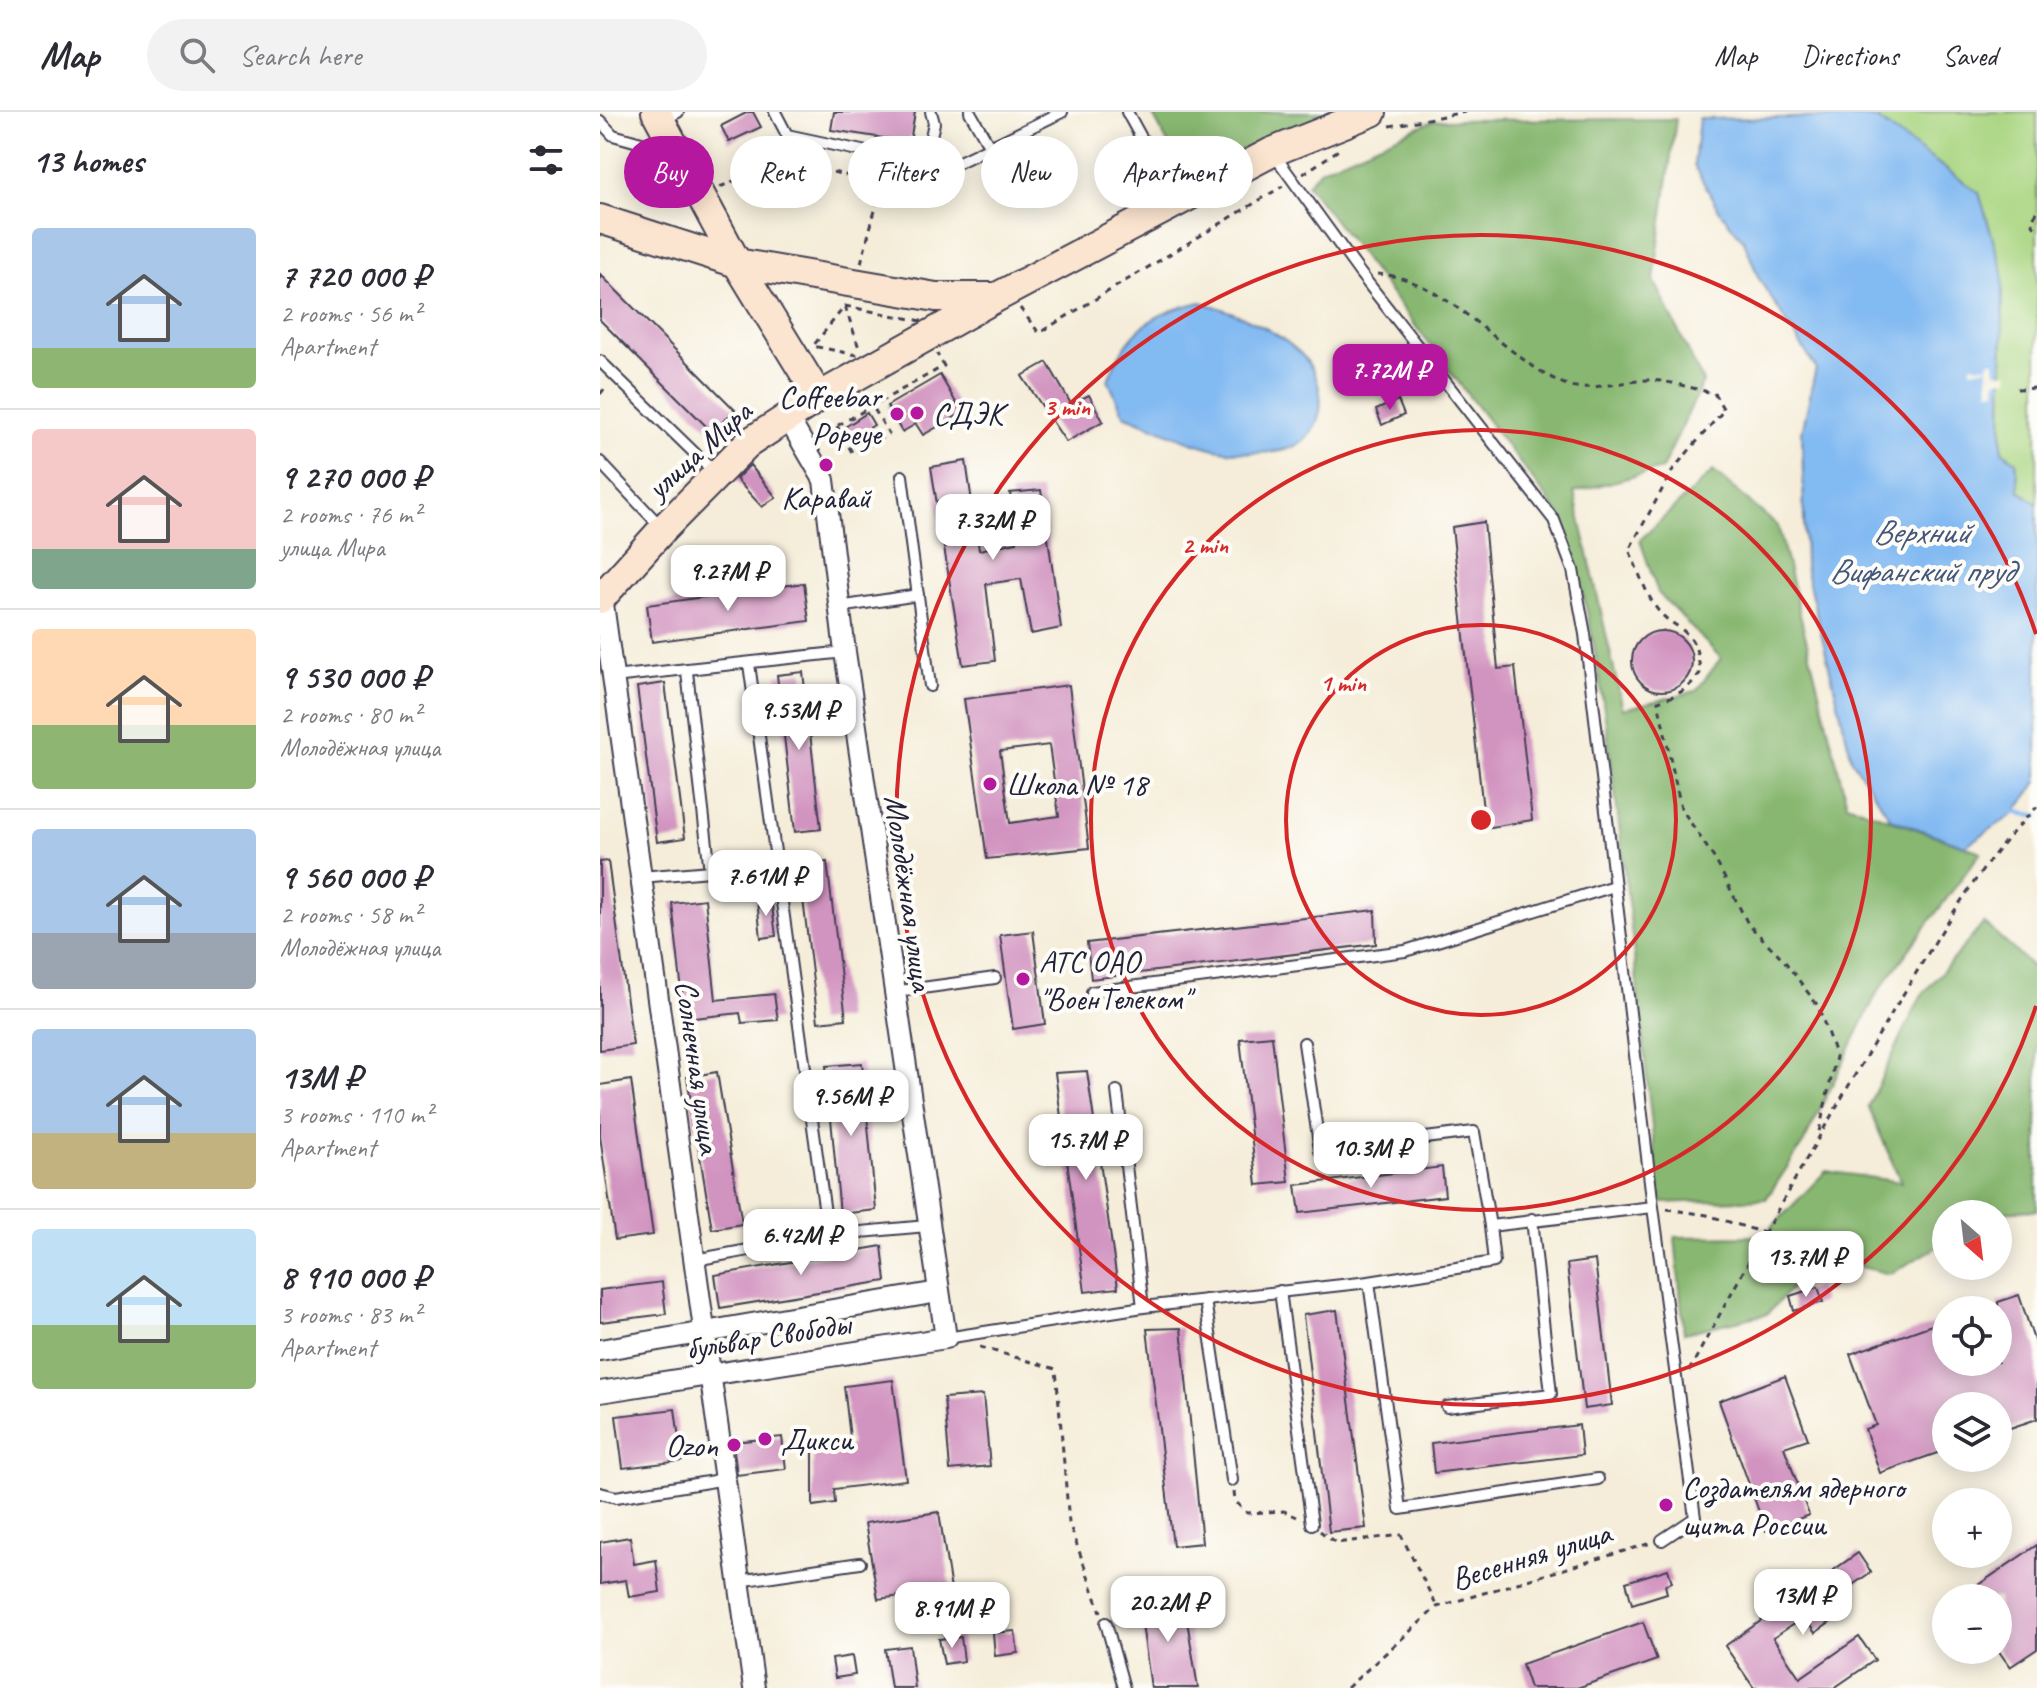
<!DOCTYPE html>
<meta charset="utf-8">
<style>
body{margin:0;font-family:Caveat,sans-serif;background:#f2f2f3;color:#2b2b33;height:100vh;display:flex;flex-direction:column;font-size:30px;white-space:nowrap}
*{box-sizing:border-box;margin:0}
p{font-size:26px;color:#7c7c81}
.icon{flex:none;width:44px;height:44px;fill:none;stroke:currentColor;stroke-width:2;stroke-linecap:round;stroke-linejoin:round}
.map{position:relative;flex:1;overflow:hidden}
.sheet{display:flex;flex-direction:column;background:#fff;width:600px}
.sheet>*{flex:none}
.banner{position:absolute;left:24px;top:24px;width:760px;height:72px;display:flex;gap:16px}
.needle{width:52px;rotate:152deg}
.buttons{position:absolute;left:1332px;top:1088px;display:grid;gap:16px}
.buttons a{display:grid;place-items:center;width:80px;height:80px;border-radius:50%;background:#fff;box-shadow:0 4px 20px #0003;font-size:40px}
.price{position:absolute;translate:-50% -68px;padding:0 18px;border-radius:16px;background:#fff;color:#222;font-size:26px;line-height:52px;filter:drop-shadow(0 2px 4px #0008)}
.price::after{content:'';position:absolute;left:50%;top:48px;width:24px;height:18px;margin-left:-12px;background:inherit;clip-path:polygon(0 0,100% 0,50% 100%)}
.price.active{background:#b5179e;color:#fff}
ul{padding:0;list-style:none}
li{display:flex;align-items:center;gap:24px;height:200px;padding:0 32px}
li+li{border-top:2px solid #e1e1e2}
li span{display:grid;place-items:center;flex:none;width:224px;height:160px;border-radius:8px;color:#555}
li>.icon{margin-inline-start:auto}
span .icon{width:96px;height:96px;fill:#fffc;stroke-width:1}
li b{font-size:34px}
h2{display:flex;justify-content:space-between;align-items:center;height:96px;padding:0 32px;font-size:34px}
.pill{padding:0 28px;border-radius:36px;background:#fff;box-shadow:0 4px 20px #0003;font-size:28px;line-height:72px}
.pill.active{background:#b5179e;color:#fff}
header{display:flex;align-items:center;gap:48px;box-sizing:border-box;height:112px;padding:0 40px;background:#fff;border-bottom:2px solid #e1e1e2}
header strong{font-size:38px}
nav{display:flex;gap:44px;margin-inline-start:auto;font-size:28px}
.search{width:560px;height:72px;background:#f2f2f3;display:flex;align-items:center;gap:20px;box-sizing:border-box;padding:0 28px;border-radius:44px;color:#7c7c81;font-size:30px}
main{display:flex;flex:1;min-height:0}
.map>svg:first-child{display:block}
</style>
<header>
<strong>Map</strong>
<div class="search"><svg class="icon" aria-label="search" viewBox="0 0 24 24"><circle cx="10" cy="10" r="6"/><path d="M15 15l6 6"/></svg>Search here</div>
<nav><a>Map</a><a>Directions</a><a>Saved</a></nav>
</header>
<main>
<section class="sheet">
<h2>13 homes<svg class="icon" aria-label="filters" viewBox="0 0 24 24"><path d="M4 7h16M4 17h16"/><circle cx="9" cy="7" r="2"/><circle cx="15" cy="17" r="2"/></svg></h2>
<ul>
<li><span style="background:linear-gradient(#a9c7e8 75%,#8fb573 0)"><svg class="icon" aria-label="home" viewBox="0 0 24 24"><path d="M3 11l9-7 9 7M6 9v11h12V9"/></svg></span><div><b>7 720 000 ₽</b><p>2 rooms · 56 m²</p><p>Apartment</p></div></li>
<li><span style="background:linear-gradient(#f6c9c9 75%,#7fa58c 0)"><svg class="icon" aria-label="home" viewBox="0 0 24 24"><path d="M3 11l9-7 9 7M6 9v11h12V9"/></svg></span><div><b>9 270 000 ₽</b><p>2 rooms · 76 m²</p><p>улица Мира</p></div></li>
<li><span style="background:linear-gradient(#ffd9b3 60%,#8fb573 0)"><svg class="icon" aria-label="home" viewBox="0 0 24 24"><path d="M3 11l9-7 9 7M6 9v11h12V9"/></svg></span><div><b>9 530 000 ₽</b><p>2 rooms · 80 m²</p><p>Молодёжная улица</p></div></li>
<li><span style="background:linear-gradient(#a9c7e8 65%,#9aa5b1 0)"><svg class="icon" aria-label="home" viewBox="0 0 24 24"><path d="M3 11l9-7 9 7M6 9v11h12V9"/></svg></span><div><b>9 560 000 ₽</b><p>2 rooms · 58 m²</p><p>Молодёжная улица</p></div></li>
<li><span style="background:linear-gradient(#a9c7e8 65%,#c2b280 0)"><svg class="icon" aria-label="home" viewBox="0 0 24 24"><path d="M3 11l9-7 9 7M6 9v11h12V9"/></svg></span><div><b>13M ₽</b><p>3 rooms · 110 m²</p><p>Apartment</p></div></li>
<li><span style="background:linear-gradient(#bfe0f5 60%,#8fb573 0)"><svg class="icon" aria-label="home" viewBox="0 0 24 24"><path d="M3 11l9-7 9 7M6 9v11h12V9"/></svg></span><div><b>8 910 000 ₽</b><p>3 rooms · 83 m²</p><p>Apartment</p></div></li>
</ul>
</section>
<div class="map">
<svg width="1437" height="1576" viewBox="0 0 1437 1576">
<rect width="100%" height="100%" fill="#fdfcf7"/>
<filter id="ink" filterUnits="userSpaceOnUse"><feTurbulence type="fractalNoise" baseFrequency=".0125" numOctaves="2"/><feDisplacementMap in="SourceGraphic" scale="16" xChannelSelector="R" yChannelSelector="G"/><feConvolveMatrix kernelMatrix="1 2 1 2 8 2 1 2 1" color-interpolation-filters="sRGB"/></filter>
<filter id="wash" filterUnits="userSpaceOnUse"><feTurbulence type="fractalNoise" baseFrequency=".006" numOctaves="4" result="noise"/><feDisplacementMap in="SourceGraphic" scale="32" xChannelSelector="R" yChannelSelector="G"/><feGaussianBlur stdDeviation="1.8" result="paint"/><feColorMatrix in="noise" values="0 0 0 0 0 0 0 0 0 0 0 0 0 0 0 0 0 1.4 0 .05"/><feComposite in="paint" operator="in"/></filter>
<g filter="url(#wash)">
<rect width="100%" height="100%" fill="#f5edd9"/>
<!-- green -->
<polygon fill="#aad682" stroke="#667c5e" stroke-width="2" points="1281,0 1437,0 1437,392 1419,378 1416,349 1402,339 1403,160 1379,81 1278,8"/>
<!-- forest -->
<g fill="#87b770" stroke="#546c56" stroke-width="2">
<polygon points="551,0 760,0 582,57"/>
<path d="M1076 7 1054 168 1103 270 1062 357 974 380 1023 597 1096 579 1121 546 1058 481 1040 428 1113 359 1178 414 1247 692 1381 740 1277 881 1204 1030 1166 1087 1060 1091C1045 955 1033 817 1015 681 1003 586 992 492 959 402L707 72 721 57 834 8Z"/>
<polygon points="1384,811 1437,859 1437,1098 1346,1102 1346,1130 1290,1162 1220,1145 1167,1202 1084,1221 1075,1125 1163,1124 1226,1059 1301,1070 1268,994 1321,884"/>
</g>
<!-- water -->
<g fill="#82baf2" stroke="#526e96" stroke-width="2">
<polygon points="1264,5 1278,8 1379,81 1403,160 1402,339 1416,349 1419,378 1437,392 1437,670 1414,702 1365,734 1291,707 1252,648 1205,455 1202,320 1216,256 1159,167 1144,129 1118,97 1094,53 1099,7"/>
<path d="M601 190C635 200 672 215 699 240 725 265 732 314 695 334 678 343 646 341 628 339 597 336 554 314 524 303L508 268C527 219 550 201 601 190Z"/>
</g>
<!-- pier -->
<polygon fill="#f5edd9" points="1389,249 1395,249 1396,260 1409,260 1409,267 1396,268 1396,278 1389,279 1388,255 1371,258 1371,253 1388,254"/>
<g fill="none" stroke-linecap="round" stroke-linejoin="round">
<!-- stream -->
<polyline stroke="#82baf2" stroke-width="5" points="1410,699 1437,704"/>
</g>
<g id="blocks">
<!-- building -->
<g fill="#d193c0" fill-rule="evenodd">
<polygon points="148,0 153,0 161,15 129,30 121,14"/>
<polygon points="234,0 315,0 310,30 231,18"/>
<polygon points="0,162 135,298 112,320 0,208"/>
<polygon points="447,250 471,292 489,283 503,309 466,330 422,264"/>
<polygon points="340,263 362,301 323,323 316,312 302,320 287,294"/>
<polygon points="798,288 804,303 782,313 776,298"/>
<polygon points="267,301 274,313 252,327 245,315"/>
<polygon points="366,349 379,438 417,430 410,381 441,378 461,516 431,522 421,467 386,472 395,549 363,553 331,355"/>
<polygon points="150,353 176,385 162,395 136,367"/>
<polygon points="884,410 898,557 915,555 932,708 885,716 852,415"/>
<polygon points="204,471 209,509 52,530 47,493"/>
<circle cx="1062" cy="549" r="30"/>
<polygon points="203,560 221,717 195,720 177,563"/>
<polygon points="65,571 85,726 57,730 37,575"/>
<path d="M469 573 489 736 387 747 364 587ZM449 633 459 704 410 711 400 639Z"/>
<polygon points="8,749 33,933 0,938 0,750"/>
<polygon points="227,750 246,907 218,910 199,754"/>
<polygon points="171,786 176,824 161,826 157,788"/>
<polygon points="105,787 116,888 174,882 178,908 142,911 140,901 85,907 72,791"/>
<polygon points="775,798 776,832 491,867 487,831"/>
<polygon points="433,819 445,912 413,917 400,823"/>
<polygon points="672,924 689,1070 657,1073 640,927"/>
<polygon points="262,951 276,1098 240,1102 226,954"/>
<polygon points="487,959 518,1176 485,1180 455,961"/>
<polygon points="117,960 142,1112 112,1117 87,965"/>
<polygon points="31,968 53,1123 15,1128 0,1024 0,973"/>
<polygon points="842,1055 845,1084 700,1101 696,1073"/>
<polygon points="282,1134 286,1169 120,1196 115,1163"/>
<polygon points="995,1148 1012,1293 984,1297 967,1152"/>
<polygon points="62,1170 66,1202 0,1210 0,1178"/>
<polygon points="1218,1175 1223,1190 1194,1199 1190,1184"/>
<polygon points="1419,1183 1437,1237 1437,1307 1398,1320 1398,1294 1346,1294 1346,1338 1280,1361 1265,1317 1276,1313 1250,1242 1346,1208 1346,1250 1398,1250 1398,1190"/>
<polygon points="737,1198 766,1416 729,1420 703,1203"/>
<polygon points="581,1216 602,1431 573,1434 547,1217"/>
<polygon points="1185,1264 1208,1327 1184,1335 1209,1403 1166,1419 1119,1289"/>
<polygon points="293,1268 306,1368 234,1377 235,1391 213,1394 213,1338 251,1334 244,1274"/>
<polygon points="383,1283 390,1354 350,1358 344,1286"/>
<polygon points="75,1297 82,1349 23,1356 16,1304"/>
<polygon points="979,1313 982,1343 834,1361 831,1331"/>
<polygon points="182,1325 186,1357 137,1363 133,1330"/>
<polygon points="339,1400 351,1478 278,1487 265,1411"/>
<polygon points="30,1425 34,1452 56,1448 60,1480 29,1485 26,1468 0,1472 0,1430"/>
<polygon points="1437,1433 1437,1537 1410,1555 1398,1538 1398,1486 1359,1486"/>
<polygon points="1258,1441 1271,1460 1234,1486 1244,1501 1215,1521 1204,1505 1173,1526 1200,1566 1259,1525 1275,1548 1234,1576 1154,1576 1125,1534"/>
<polygon points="1068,1457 1072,1470 1065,1473 1067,1481 1032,1492 1026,1470"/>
<polygon points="583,1484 598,1576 551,1576 539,1490"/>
<polygon points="1043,1510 1057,1548 977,1576 930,1576 922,1552"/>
<polygon points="415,1519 418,1541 395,1544 393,1521"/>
<polygon points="361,1525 364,1549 344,1552 339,1527"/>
<polygon points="310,1534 315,1576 291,1576 285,1537"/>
<polygon points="252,1544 255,1563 235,1566 232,1547"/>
</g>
</g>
</g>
<g filter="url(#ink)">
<use href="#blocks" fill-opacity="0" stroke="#424053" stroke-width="2"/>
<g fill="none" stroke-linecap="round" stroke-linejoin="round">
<!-- lane casing -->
<g stroke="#424053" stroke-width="14">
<g id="lane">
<polyline points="175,0 187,23 290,45 351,54 462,0"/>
<polyline points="370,0 390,35"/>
<polyline points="527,0 575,87"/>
<polyline points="62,8 78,0"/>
<polyline points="0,9 13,23 70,39"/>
<polyline points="325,51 334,11 331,0"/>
<polyline points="0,249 115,361"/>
<polyline points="0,350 61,415"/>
<polyline points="302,364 330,574"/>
<polyline points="239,495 318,483"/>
<polyline points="149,552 228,1123 327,1114"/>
<polyline points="13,565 245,540"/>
<polyline points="41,765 110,759 87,560"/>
<polyline points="293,880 395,866"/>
<polyline points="492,880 805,839 1014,774"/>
<polyline points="704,931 720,1039 874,1020 890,1114"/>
<polyline points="1053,1095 1095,1406 1062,1428"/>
<polyline points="95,1148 228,1123"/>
<polyline points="769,1170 800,1397 998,1367"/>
<polyline points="680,1179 712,1412"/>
<polyline points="605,1188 632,1368"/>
<polyline points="543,1195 769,1170 894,1150 890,1114 1053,1095 985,522 973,458 954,408 760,161 673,41"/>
<polyline points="346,1226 543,1195 517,979"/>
<polyline points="847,1295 951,1282 932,1107"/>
<polyline points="0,1381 16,1385 126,1367"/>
<polyline points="139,1469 260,1451"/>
<polyline points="506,1511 524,1576"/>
</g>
</g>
<!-- street casing -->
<g stroke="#424053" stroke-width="24">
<g id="street">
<polyline points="2,485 154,1576"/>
<polyline points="0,1238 338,1180"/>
<polyline points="0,1280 346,1226 245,540 224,368 188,306"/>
</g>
</g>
<!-- secondary casing -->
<g stroke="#424053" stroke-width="32">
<g id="secondary">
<polyline points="56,0 137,151 219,285"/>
<polyline points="0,107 137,151 336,185 393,185"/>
<polyline points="0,487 63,417 147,332 219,285 397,185 672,40 772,0"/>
</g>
</g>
<!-- path -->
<g stroke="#424053" stroke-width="3" stroke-dasharray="6 6" stroke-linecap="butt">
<polyline points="790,14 865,0"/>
<polyline points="703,62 740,37"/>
<polyline points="120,75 182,48 283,72"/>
<polyline points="1437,100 1431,109 1437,118"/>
<polyline points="261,151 286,57"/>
<path d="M777 162C848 165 904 248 967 273 984 280 1027 269 1047 268 1068 268 1093 277 1114 281L1124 298 1074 356 1029 438C1037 455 1043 475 1053 491 1071 522 1097 508 1100 561 1088 577 1078 584 1058 589L1081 696 1116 749 1148 812 1183 847 1218 894 1236 945 1218 1024"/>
<polygon points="245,194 337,212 262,244 213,234"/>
<polyline points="245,194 259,236"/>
<polyline points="420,196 439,221 683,74"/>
<polyline points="1417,277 1437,276"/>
<polyline points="0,282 8,273"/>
<polyline points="237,314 253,342 289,322 273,295"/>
<polyline points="217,325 344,254 337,242"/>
<polyline points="1067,1097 1107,1103 1164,1121"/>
<polyline points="380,1235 456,1257 469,1411 501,1500"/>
<path d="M1089 1259C1155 1137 1222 1017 1293 899 1336 829 1378 752 1437 695"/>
<polyline points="634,1380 635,1389 647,1401 684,1399 697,1405"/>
<polyline points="720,1419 736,1431 801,1423 837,1495"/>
<polyline points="747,1576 837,1495 1051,1431"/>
</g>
<!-- lane -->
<use href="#lane" stroke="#fff" stroke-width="10"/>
<!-- street -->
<use href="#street" stroke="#fff" stroke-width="20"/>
<!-- secondary -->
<use href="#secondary" stroke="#fce5d0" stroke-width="28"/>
</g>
</g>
<!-- distance rings -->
<g fill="none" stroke="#d62828" stroke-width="4">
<circle cx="881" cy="708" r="195"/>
<circle cx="881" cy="708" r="390"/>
<path d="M1436 894A585 585 0 1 1 1436 522"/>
</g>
<!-- markers -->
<g fill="#b5179e" stroke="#fdfcf7" stroke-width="3">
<circle cx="317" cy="301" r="8"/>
<circle cx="297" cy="302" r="8"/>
<circle cx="226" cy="353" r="8"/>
<circle cx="390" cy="672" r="8"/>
<circle cx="423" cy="867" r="8"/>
<circle cx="165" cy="1327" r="8"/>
<circle cx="134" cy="1333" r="8"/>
<circle cx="1066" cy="1393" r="8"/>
</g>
<g text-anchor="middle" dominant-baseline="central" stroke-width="8" stroke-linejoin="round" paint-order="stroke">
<!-- poi labels -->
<g font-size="32" fill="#22223b" stroke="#fdfcf7" text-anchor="start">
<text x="281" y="284" text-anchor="end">Coffeebar<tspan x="281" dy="37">Popeye</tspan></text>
<text x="333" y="301">СДЭК</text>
<text x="226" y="385" text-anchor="middle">Каравай</text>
<text x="406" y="672">Школа № 18</text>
<text x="439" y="849">АТС ОАО<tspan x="439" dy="37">"ВоенТелеком"</tspan></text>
<text x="181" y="1327">Дикси</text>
<text x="118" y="1333" text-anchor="end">Ozon</text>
<text x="1082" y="1375">Создателям ядерного<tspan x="1082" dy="37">щита России</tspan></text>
</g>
<!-- street labels -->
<g font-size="32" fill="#22223b" stroke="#fdfcf7">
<text transform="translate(99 338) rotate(-42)">улица Мира</text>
<text transform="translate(309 781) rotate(82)">Молодёжная улица</text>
<text transform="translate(98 955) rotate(82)">Солнечная улица</text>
<text transform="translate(168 1224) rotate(-9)">бульвар Свободы</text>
<text transform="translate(931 1444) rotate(-17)">Весенняя улица</text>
</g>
<!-- water labels -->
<g font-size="34" font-style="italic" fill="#44577b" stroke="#fdfcf7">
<text x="1321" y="419">Верхний<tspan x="1321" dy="39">Вифанский пруд</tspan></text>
</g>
</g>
<circle cx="881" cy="708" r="12" fill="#d62828" stroke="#fdfcf7" stroke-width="4"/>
<g font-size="24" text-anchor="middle" font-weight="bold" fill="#d62828" stroke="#fdfcf7" stroke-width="8" stroke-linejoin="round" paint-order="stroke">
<text x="467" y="303">3 min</text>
<text x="605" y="441">2 min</text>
<text x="743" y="579">1 min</text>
</g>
</svg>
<div class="buttons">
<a><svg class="needle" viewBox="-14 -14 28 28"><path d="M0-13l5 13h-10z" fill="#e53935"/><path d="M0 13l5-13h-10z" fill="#7c7c81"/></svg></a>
<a><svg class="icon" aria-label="locate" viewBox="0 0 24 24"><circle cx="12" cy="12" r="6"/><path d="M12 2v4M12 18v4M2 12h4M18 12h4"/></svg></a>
<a><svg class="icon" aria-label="layers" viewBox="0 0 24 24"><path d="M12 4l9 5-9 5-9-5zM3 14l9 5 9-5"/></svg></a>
<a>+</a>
<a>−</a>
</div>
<b class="price active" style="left:790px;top:300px">7.72M ₽</b>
<b class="price" style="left:393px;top:450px">7.32M ₽</b>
<b class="price" style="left:128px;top:501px">9.27M ₽</b>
<b class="price" style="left:199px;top:640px">9.53M ₽</b>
<b class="price" style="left:166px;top:806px">7.61M ₽</b>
<b class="price" style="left:251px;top:1026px">9.56M ₽</b>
<b class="price" style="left:486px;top:1070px">15.7M ₽</b>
<b class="price" style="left:771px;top:1078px">10.3M ₽</b>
<b class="price" style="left:201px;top:1165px">6.42M ₽</b>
<b class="price" style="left:1206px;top:1187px">13.7M ₽</b>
<b class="price" style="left:1203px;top:1525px">13M ₽</b>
<b class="price" style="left:568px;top:1532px">20.2M ₽</b>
<b class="price" style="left:352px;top:1538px">8.91M ₽</b>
<div class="banner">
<a class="pill active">Buy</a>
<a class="pill">Rent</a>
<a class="pill">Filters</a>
<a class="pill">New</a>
<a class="pill">Apartment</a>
</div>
</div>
</main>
